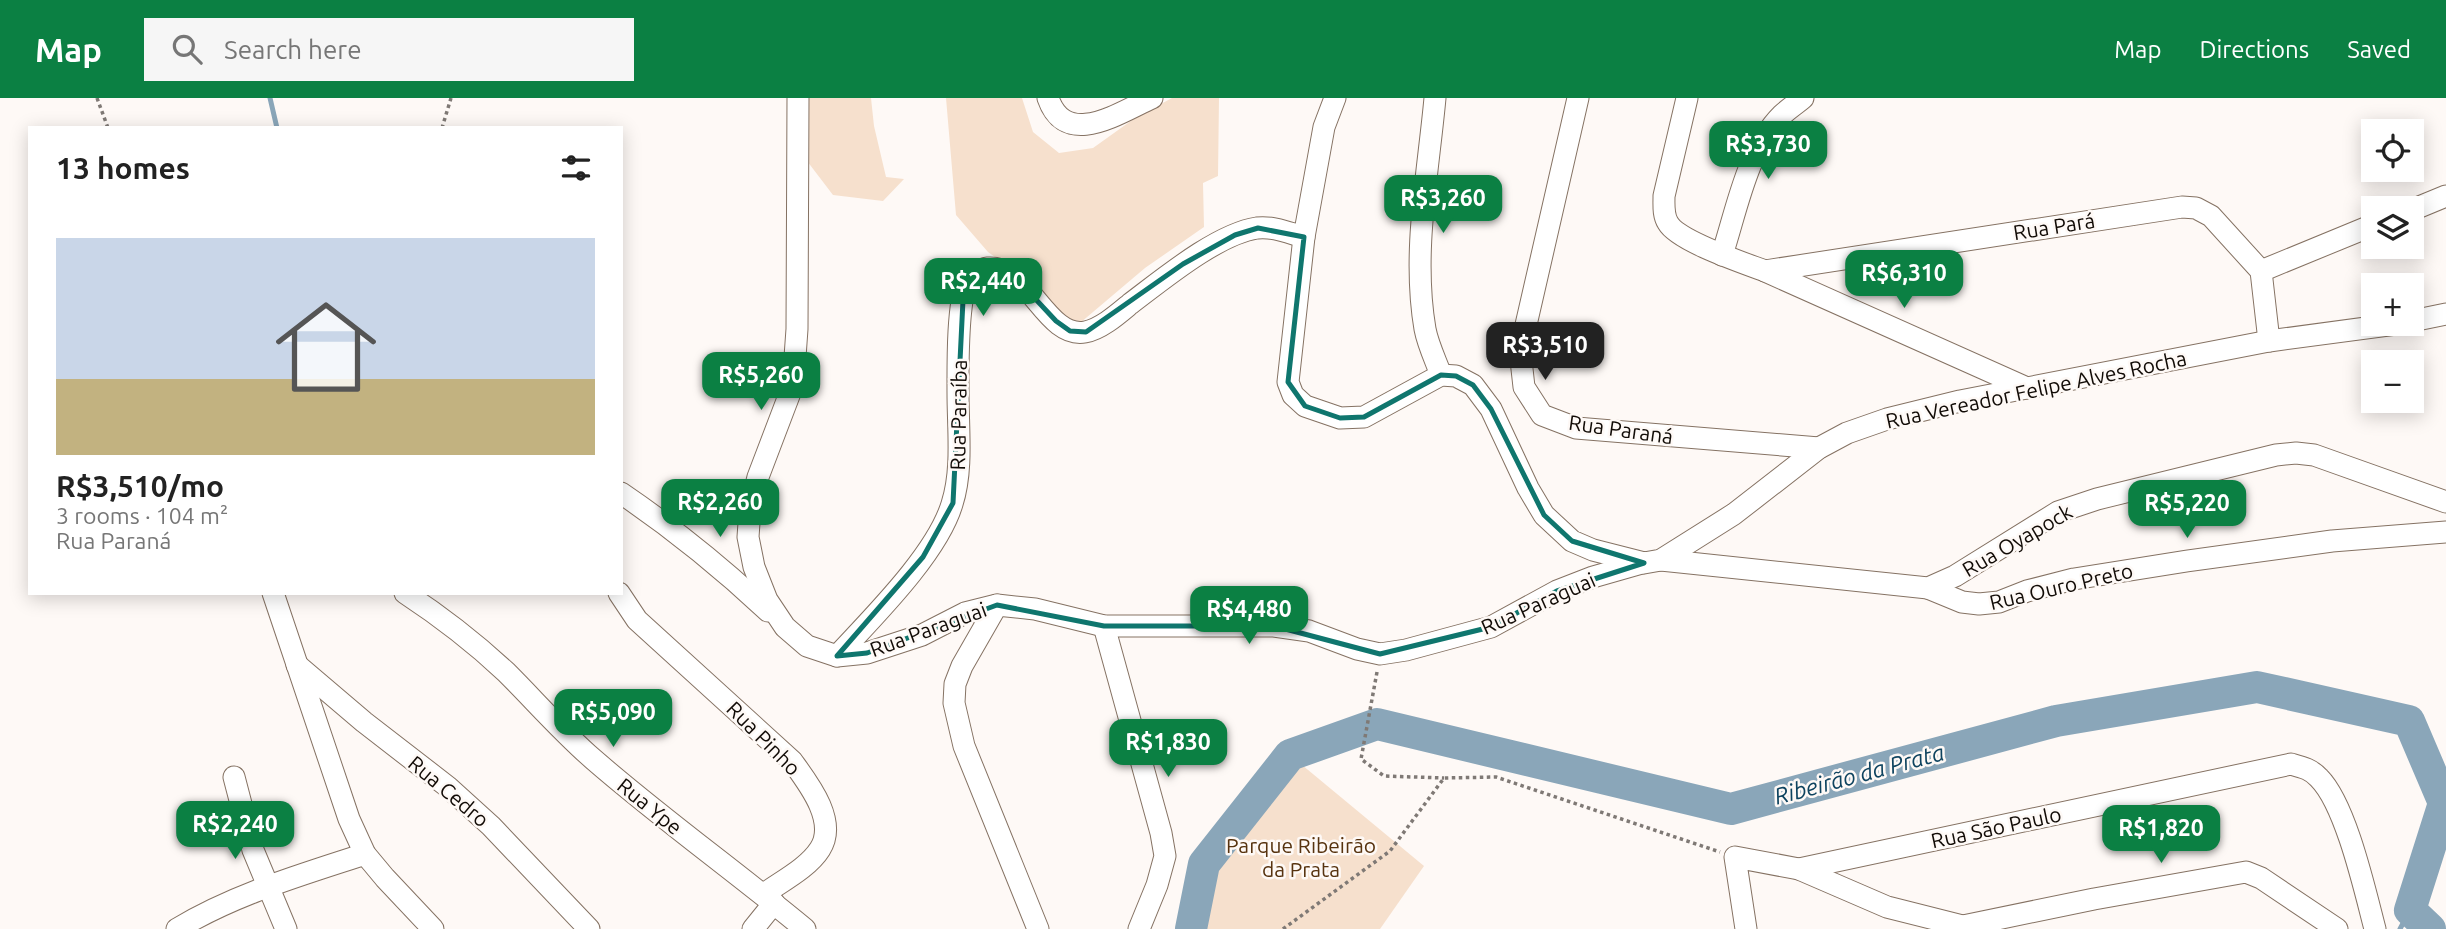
<!DOCTYPE html>
<meta charset="utf-8">
<style>
body{margin:0;font-family:Ubuntu,sans-serif;background:#f6f6f6;color:#222;height:100vh;display:flex;flex-direction:column;font-size:26px;white-space:nowrap}
*{box-sizing:border-box;margin:0}
p{font-size:23px;color:#767676}
.icon{flex:none;width:38px;height:38px;fill:none;stroke:currentColor;stroke-width:2;stroke-linecap:round;stroke-linejoin:round}
.map{position:relative;flex:1;overflow:hidden}
.panel{position:absolute;left:28px;top:28px;width:595px;height:469px;display:flex;flex-direction:column;background:#fff;border-radius:0px;box-shadow:0 4px 18px #0003}
.panel>*{flex:none}
.fabs{position:absolute;left:2361px;top:21px;display:grid;gap:14px}
.fabs a{display:grid;place-items:center;width:63px;height:63px;border-radius:0px;background:#fff;box-shadow:0 4px 18px #0003;font-size:35px}
.price{position:absolute;translate:-50% -60px;padding:0 16px;border-radius:14px;background:#0b8043;color:#fff;font-size:23px;line-height:46px;filter:drop-shadow(0 2px 4px #0008)}
.price::after{content:'';position:absolute;left:50%;top:42px;width:21px;height:16px;margin-left:-10px;background:inherit;clip-path:polygon(0 0,100% 0,50% 100%)}
.price.on{background:#222;color:#fff}
ul{padding:0;list-style:none}
li{display:grid;align-content:center;gap:14px;height:371px;padding:0 28px}
li span{display:grid;place-items:center;height:217px;border-radius:0px;color:#555}
li>.icon{margin-inline-start:auto}
span .icon{width:126px;height:126px;fill:#fffc;stroke-width:1}
li b{font-size:30px}
h2{display:flex;justify-content:space-between;align-items:center;height:84px;padding:0 28px;font-size:30px}
header{display:flex;align-items:center;gap:42px;box-sizing:border-box;height:98px;padding:0 35px;background:#0b8043;color:#fff}
header strong{font-size:33px}
nav{display:flex;gap:38px;margin-inline-start:auto;font-size:24px}
.search{width:490px;height:63px;background:#f6f6f6;display:flex;align-items:center;gap:18px;box-sizing:border-box;padding:0 24px;border-radius:0px;color:#767676;font-size:26px}
.map>svg:first-child{display:block}
</style>
<header>
<strong>Map</strong>
<div class="search"><svg class="icon" aria-label="search" viewBox="0 0 24 24"><circle cx="10" cy="10" r="6"/><path d="M15 15l6 6"/></svg>Search here</div>
<nav><a>Map</a><a>Directions</a><a>Saved</a></nav>
</header>
<div class="map">
<svg width="2446" height="831" viewBox="0 0 2446 831">
<rect width="100%" height="100%" fill="#fef9f6"/>
<!-- green -->
<g fill="#f6e0cd">
<polygon points="803,0 871,0 874,28 886,79 904,81 883,103 833,97 804,59"/>
<polygon points="946,0 1022,0 1033,34 1059,55 1093,50 1135,20 1172,0 1219,0 1218,78 1203,85 1204,129 1145,170 1080,225 1064,222 1020,177 988,154 956,117"/>
<polygon points="1290,657 1424,768 1380,831 1191,831 1204,766"/>
</g>
<g fill="none" stroke-linecap="round" stroke-linejoin="round">
<!-- stream -->
<g stroke="#8aa6b9" stroke-width="5">
<polyline points="270,0 277,30"/>
<polyline points="2400,831 2410,812"/>
</g>
<!-- river -->
<polyline stroke="#8aa6b9" stroke-width="32" points="1191,831 1204,766 1290,657 1377,626 1731,711 2056,623 2257,589 2409,623 2444,705 2410,812 2430,831"/>
<!-- minor casing -->
<g stroke="#857263" stroke-width="23">
<g id="minor">
<polyline points="798,0 797,231 793,287 758,379 750,411 748,439 754,469 767,502 785,529 807,548 837,558 867,555 922,537 965,515 997,507 1035,511 1104,528 1274,528 1309,533 1357,551 1380,556 1406,552 1491,529 1557,493 1593,479 1642,465"/>
<path d="M1048 0C1066 52 1120 14 1152 0"/>
<polyline points="1335,0 1324,29 1304,139 1288,284 1293,297 1305,308 1340,320 1364,319 1441,277 1456,278 1473,287 1491,311 1528,390 1544,417 1572,443 1593,452 1644,465 1661,462 1734,416 1819,350 1847,335 1887,321 1960,303 2269,243 2396,226"/>
<path d="M1435 0C1428 76 1412 156 1425 231 1428 247 1436 263 1441 277"/>
<polyline points="1578,0 1520,253 1524,289 1542,317 1576,330 1819,350"/>
<path d="M1687 0 1664 98C1664 108 1663 117 1668 125 1678 143 1744 165 1765 173L2182 109 2196 110 2211 118 2261 173 2269 243"/>
<polyline points="2412,112 2446,98"/>
<path d="M1722 157C1737 111 1747 52 1782 17 1788 11 1796 6 1803 0"/>
<polyline points="1765,173 2027,290"/>
<polyline points="2261,173 2373,127"/>
<polyline points="2412,223 2446,216"/>
<path d="M621 395C674 431 722 470 768 513"/>
<polyline points="1661,462 1928,490 1955,478 2058,414 2097,401 2276,357 2296,355 2314,357 2446,404"/>
<polyline points="1928,490 1962,504 1979,506 1999,504 2027,493 2074,481 2187,463 2332,443 2446,434"/>
<polyline points="273,495 349,721 365,756 385,780 433,831"/>
<path d="M405 495C440 518 475 545 506 574 535 603 562 634 593 661 662 721 735 773 805 831"/>
<path d="M619 495 637 522 792 663C808 685 838 723 820 751 808 770 782 783 764 796"/>
<polyline points="997,507 962,568 955,586 954,605 964,648 1038,831"/>
<polyline points="1104,528 1161,735 1165,758 1157,787 1139,831"/>
<path d="M837 558C873 519 937 456 952 406 963 372 958 331 958 295 958 270 957 206 967 184 971 177 980 171 988 170 1029 167 1046 241 1085 234 1101 231 1118 216 1130 206 1162 182 1217 136 1257 130 1273 128 1289 135 1304 139"/>
<polyline points="297,567 364,624 448,689 491,728 589,831"/>
<polyline points="234,679 253,752 286,831"/>
<path d="M1799 771 2291 666C2302 669 2311 671 2319 680 2346 707 2365 793 2375 831"/>
<polyline points="1963,828 2094,801 2246,774 2261,780 2337,831"/>
<path d="M177 831C235 796 301 777 365 756"/>
<polyline points="753,831 774,805"/>
<polyline points="1746,831 1735,759 1799,771 1887,809 1974,831"/>
</g>
</g>
<!-- path -->
<g stroke="#7f7975" stroke-width="3.5" stroke-dasharray="3.5 3.5" stroke-linecap="butt">
<polyline points="97,0 108,30"/>
<polyline points="442,30 451,0"/>
<polyline points="1377,574 1361,661 1384,678 1444,680"/>
<polyline points="1283,831 1390,753 1444,680 1496,679 1720,754"/>
</g>
<!-- minor -->
<use href="#minor" stroke="#fff" stroke-width="21"/>
</g>
<!-- marked area -->
<path fill="none" stroke="#0f766e" stroke-width="5" stroke-linejoin="round" d="M1258 130 1304 139 1288 284 1305 308 1340 320 1364 319 1441 277 1456 278 1473 287 1491 311 1544 417 1572 443 1644 465 1557 493 1491 529 1380 556 1274 528H1104L997 507 867 555 837 558 923 459 953 405 963 202 968 182 981 171 997 169 1014 178 1056 223 1070 233 1086 234 1183 166 1235 137Z"/>
<g text-anchor="middle" dominant-baseline="central" stroke-width="5" stroke-linejoin="round" paint-order="stroke">
<!-- street labels -->
<g font-size="21" fill="#110b06" stroke="#fef9f6">
<text transform="translate(2054 128) rotate(-9)">Rua Pará</text>
<text transform="translate(2036 291) rotate(-12)">Rua Vereador Felipe Alves Rocha</text>
<text transform="translate(958 317) rotate(-89)">Rua Paraíba</text>
<text transform="translate(1621 331) rotate(8)">Rua Paraná</text>
<text transform="translate(2017 442) rotate(-30)">Rua Oyapock</text>
<text transform="translate(2061 488) rotate(-13)">Rua Ouro Preto</text>
<text transform="translate(1538 505) rotate(-24)">Rua Paraguai</text>
<text transform="translate(928 531) rotate(-20)">Rua Paraguai</text>
<text transform="translate(764 640) rotate(45)">Rua Pinho</text>
<text transform="translate(449 693) rotate(40)">Rua Cedro</text>
<text transform="translate(650 708) rotate(39)">Rua Ype</text>
<text transform="translate(1996 729) rotate(-12)">Rua São Paulo</text>
</g>
<!-- park labels -->
<g font-size="21" fill="#57330f" stroke="#fef9f6">
<text x="1301" y="747">Parque Ribeirão<tspan x="1301" dy="24">da Prata</tspan></text>
</g>
<!-- water labels -->
<g font-size="23" font-style="italic" fill="#0e435f" stroke="#fef9f6">
<text transform="translate(1859 676) rotate(-15)">Ribeirão da Prata</text>
</g>
</g>
</svg>
<div class="fabs">
<a><svg class="icon" aria-label="locate" viewBox="0 0 24 24"><circle cx="12" cy="12" r="6"/><path d="M12 2v4M12 18v4M2 12h4M18 12h4"/></svg></a>
<a><svg class="icon" aria-label="layers" viewBox="0 0 24 24"><path d="M12 4l9 5-9 5-9-5zM3 14l9 5 9-5"/></svg></a>
<a>+</a>
<a>−</a>
</div>
<b class="price" style="left:1768px;top:83px">R$3,730</b>
<b class="price" style="left:1443px;top:137px">R$3,260</b>
<b class="price" style="left:1904px;top:212px">R$6,310</b>
<b class="price" style="left:983px;top:220px">R$2,440</b>
<b class="price on" style="left:1545px;top:284px">R$3,510</b>
<b class="price" style="left:761px;top:314px">R$5,260</b>
<b class="price" style="left:720px;top:441px">R$2,260</b>
<b class="price" style="left:2187px;top:442px">R$5,220</b>
<b class="price" style="left:1249px;top:548px">R$4,480</b>
<b class="price" style="left:613px;top:651px">R$5,090</b>
<b class="price" style="left:1168px;top:681px">R$1,830</b>
<b class="price" style="left:235px;top:763px">R$2,240</b>
<b class="price" style="left:2161px;top:767px">R$1,820</b>
<section class="panel">
<h2>13 homes<svg class="icon" aria-label="filters" viewBox="0 0 24 24"><path d="M4 7h16M4 17h16"/><circle cx="9" cy="7" r="2"/><circle cx="15" cy="17" r="2"/></svg></h2>
<ul>
<li><span style="background:linear-gradient(#c9d6e8 65%,#c2b280 0)"><svg class="icon" aria-label="home" viewBox="0 0 24 24"><path d="M3 11l9-7 9 7M6 9v11h12V9"/></svg></span><div><b>R$3,510/mo</b><p>3 rooms · 104 m²</p><p>Rua Paraná</p></div></li>
</ul>
</section>
</div>
